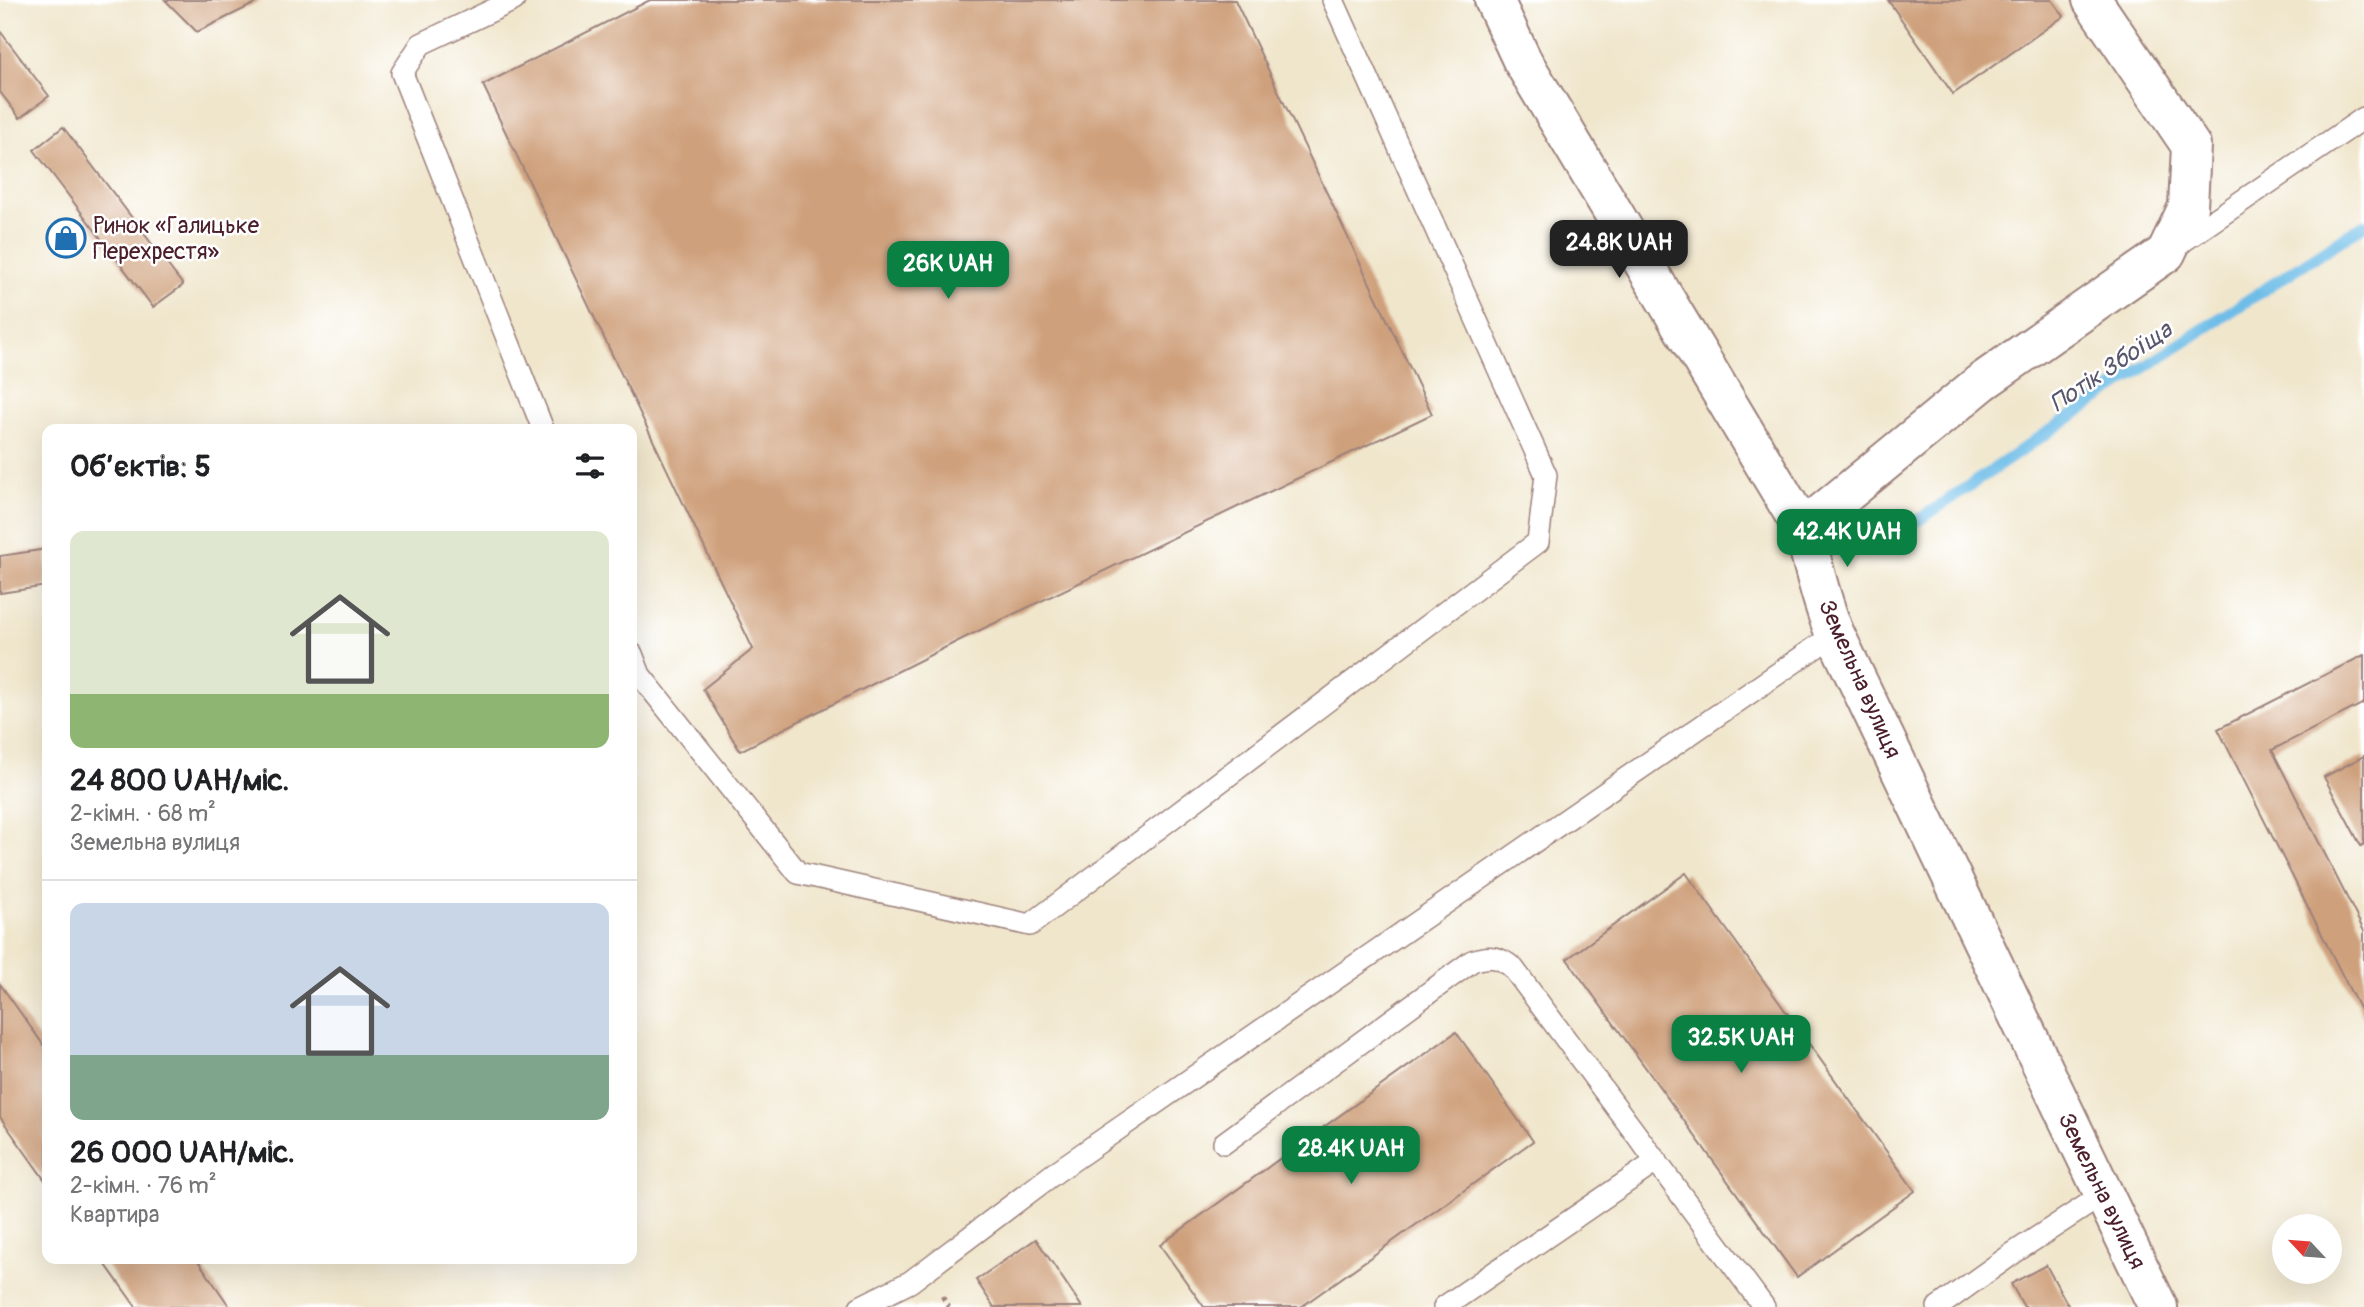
<!DOCTYPE html>
<html lang="uk">
<meta charset="utf-8">
<style>
body{margin:0;font-family:Pangolin,sans-serif;background:#f6f6f6;color:#202124;height:100vh;display:flex;flex-direction:column;font-size:26px;white-space:nowrap}
*{box-sizing:border-box;margin:0}
p{font-size:23px;color:#757577}
.icon{flex:none;width:38px;height:38px;fill:none;stroke:currentColor;stroke-width:2;stroke-linecap:round;stroke-linejoin:round}
.map{position:relative;flex:1;overflow:hidden}
.drawer{position:absolute;left:42px;top:424px;width:595px;height:840px;display:flex;flex-direction:column;background:#fff;border-radius:14px;box-shadow:0 7px 28px #0002}
.drawer>*{flex:none}
.needle{width:46px;rotate:296deg}
.fabs{position:absolute;left:2272px;top:1214px;display:grid;gap:14px}
.fabs a{display:grid;place-items:center;width:70px;height:70px;border-radius:50%;background:#fff;box-shadow:0 7px 28px #0002;font-size:35px}
.price{position:absolute;translate:-50% -60px;padding:0 16px;border-radius:14px;background:#0b8043;color:#fff;font-size:23px;line-height:46px;filter:drop-shadow(0 2px 4px #0008)}
.price::after{content:'';position:absolute;left:50%;top:42px;width:21px;height:16px;margin-left:-10px;background:inherit;clip-path:polygon(0 0,100% 0,50% 100%)}
.price.active{background:#222;color:#fff}
ul{padding:0;list-style:none}
li{display:grid;align-content:center;gap:14px;height:371px;padding:0 28px}
li+li{border-top:2px solid #e0e0e0}
li span{display:grid;place-items:center;height:217px;border-radius:14px;color:#555}
li>.icon{margin-inline-start:auto}
span .icon{width:126px;height:126px;fill:#fffc;stroke-width:1}
li b{font-size:30px}
h2{display:flex;justify-content:space-between;align-items:center;height:84px;padding:0 28px;font-size:30px}
.map>svg:first-child{display:block}
</style>
<div class="map">
<svg width="2364" height="1307" viewBox="0 0 2364 1307">
<rect width="100%" height="100%" fill="#fff"/>
<filter id="ink" filterUnits="userSpaceOnUse"><feTurbulence type="fractalNoise" baseFrequency=".0143" numOctaves="2"/><feDisplacementMap in="SourceGraphic" scale="14" xChannelSelector="R" yChannelSelector="G"/><feConvolveMatrix kernelMatrix="1 2 1 2 8 2 1 2 1" color-interpolation-filters="sRGB"/></filter>
<filter id="wash" filterUnits="userSpaceOnUse"><feTurbulence type="fractalNoise" baseFrequency=".00686" numOctaves="4" result="noise"/><feDisplacementMap in="SourceGraphic" scale="28" xChannelSelector="R" yChannelSelector="G"/><feGaussianBlur stdDeviation="1.57" result="paint"/><feColorMatrix in="noise" values="0 0 0 0 0 0 0 0 0 0 0 0 0 0 0 0 0 1.4 0 .05"/><feComposite in="paint" operator="in"/></filter>
<g filter="url(#wash)">
<rect width="100%" height="100%" fill="#f0e6cc"/>
<g fill="none" stroke-linecap="round" stroke-linejoin="round">
<!-- stream -->
<polyline stroke="#6ebde8" stroke-width="12" points="1882,545 2125,380 2364,225"/>
</g>
<g id="blocks">
<!-- building -->
<g fill="#cfa07c">
<polygon points="165,0 262,0 197,32"/>
<polygon points="650,0 1235,0 1432,414 970,635 740,751 703,689 753,649 483,85"/>
<polygon points="1888,0 2052,0 2064,16 1953,94"/>
<polygon points="0,31 49,96 20,118 0,92"/>
<polygon points="63,127 183,285 153,307 34,150"/>
<polygon points="47,549 47,586 0,593 0,556"/>
<polygon points="2364,655 2364,703 2272,750 2364,931 2364,1018 2218,729"/>
<polygon points="2364,756 2364,844 2361,846 2324,777"/>
<polygon points="1686,873 1915,1191 1797,1277 1567,959"/>
<polygon points="0,984 47,1050 47,1183 0,1117"/>
<polygon points="1456,1032 1533,1141 1301,1307 1204,1307 1160,1245"/>
<polygon points="1036,1239 1082,1307 994,1307 976,1280"/>
<polygon points="101,1258 196,1258 230,1307 136,1307"/>
<polygon points="2046,1265 2069,1307 2024,1307 2011,1284"/>
</g>
</g>
</g>
<g filter="url(#ink)">
<use href="#blocks" fill-opacity="0" stroke="#9d827c" stroke-width="2"/>
<g fill="none" stroke-linecap="round" stroke-linejoin="round">
<!-- lane casing -->
<g stroke="#9d827c" stroke-width="24">
<g id="lane">
<polyline points="514,0 421,44 402,73 543,429"/>
<polyline points="2173,248 2364,118"/>
<polyline points="632,654 640,675 798,873 1030,925 1538,542 1546,475 1333,0"/>
<path d="M1224 1143 1472 961C1489 955 1499 956 1513 968L1764 1307"/>
<polyline points="860,1307 910,1282 1056,1172 1835,634"/>
<polyline points="1444,1307 1657,1161"/>
<polyline points="1938,1307 2015,1252 2104,1194"/>
</g>
</g>
<!-- street casing -->
<g stroke="#9d827c" stroke-width="42">
<g id="street">
<polyline points="1494,0 1522,60 1803,529"/>
<path d="M2092 0 2191 146 2188 207 2166 253 1982 382 1803 529C1814 564 1820 600 1835 634L2158 1307"/>
</g>
</g>
<!-- path -->
<polyline stroke="#9d827c" stroke-width="4.5" stroke-dasharray="5 5" stroke-linecap="butt" points="942,1296 949,1307"/>
<!-- lane -->
<use href="#lane" stroke="#fff" stroke-width="21"/>
<!-- street -->
<use href="#street" stroke="#fff" stroke-width="38"/>
</g>
</g>
<!-- icons -->
<defs>
<g id="shop-ring" transform="scale(2.0125)"><circle r="9.5" fill="#fff" stroke="#1f6fb2" stroke-width="1.5"/><path d="M-5-2.5h2.3a2.7 3.5 0 0 1 5.4 0H5L5.5 6h-11ZM-1.5-2.5h3a1.5 2.3 0 0 0-3 0Z" fill="#1f6fb2"/></g>
</defs>
<g fill-rule="evenodd">
<use href="#shop-ring" x="66" y="238"/>
</g>
<g text-anchor="middle" dominant-baseline="central" stroke-width="5" stroke-linejoin="round" paint-order="stroke">
<!-- poi labels -->
<g font-size="23" fill="#4a1f2b" stroke="#fff" text-anchor="start">
<text x="93" y="225">Ринок «Галицьке<tspan x="93" dy="26">Перехрестя»</tspan></text>
</g>
<!-- street labels -->
<g font-size="23" fill="#4a1f2b" stroke="#fff">
<text transform="translate(1860 679) rotate(66)">Земельна вулиця</text>
<text transform="translate(2102 1191) rotate(64)">Земельна вулиця</text>
</g>
<!-- water labels -->
<g font-size="24" font-style="italic" fill="#57566d" stroke="#fff">
<text transform="translate(2111 367) rotate(-34)">Потік Збоїща</text>
</g>
</g>
</svg>
<div class="fabs">
<a><svg class="needle" viewBox="-14 -14 28 28"><path d="M0-13l5 13h-10z" fill="#e53935"/><path d="M0 13l5-13h-10z" fill="#757577"/></svg></a>
</div>
<b class="price active" style="left:1619px;top:280px">24.8K UAH</b>
<b class="price" style="left:948px;top:301px">26K UAH</b>
<b class="price" style="left:1847px;top:569px">42.4K UAH</b>
<b class="price" style="left:1741px;top:1075px">32.5K UAH</b>
<b class="price" style="left:1351px;top:1186px">28.4K UAH</b>
<section class="drawer">
<h2>Об’єктів: 5<svg class="icon" aria-label="filters" viewBox="0 0 24 24"><path d="M4 7h16M4 17h16"/><circle cx="9" cy="7" r="2"/><circle cx="15" cy="17" r="2"/></svg></h2>
<ul>
<li><span style="background:linear-gradient(#dfe7d0 75%,#8fb573 0)"><svg class="icon" aria-label="home" viewBox="0 0 24 24"><path d="M3 11l9-7 9 7M6 9v11h12V9"/></svg></span><div><b>24 800 UAH/міс.</b><p>2-кімн. · 68 m²</p><p>Земельна вулиця</p></div></li>
<li><span style="background:linear-gradient(#c9d6e8 70%,#7fa58c 0)"><svg class="icon" aria-label="home" viewBox="0 0 24 24"><path d="M3 11l9-7 9 7M6 9v11h12V9"/></svg></span><div><b>26 000 UAH/міс.</b><p>2-кімн. · 76 m²</p><p>Квартира</p></div></li>
</ul>
</section>
</div>
